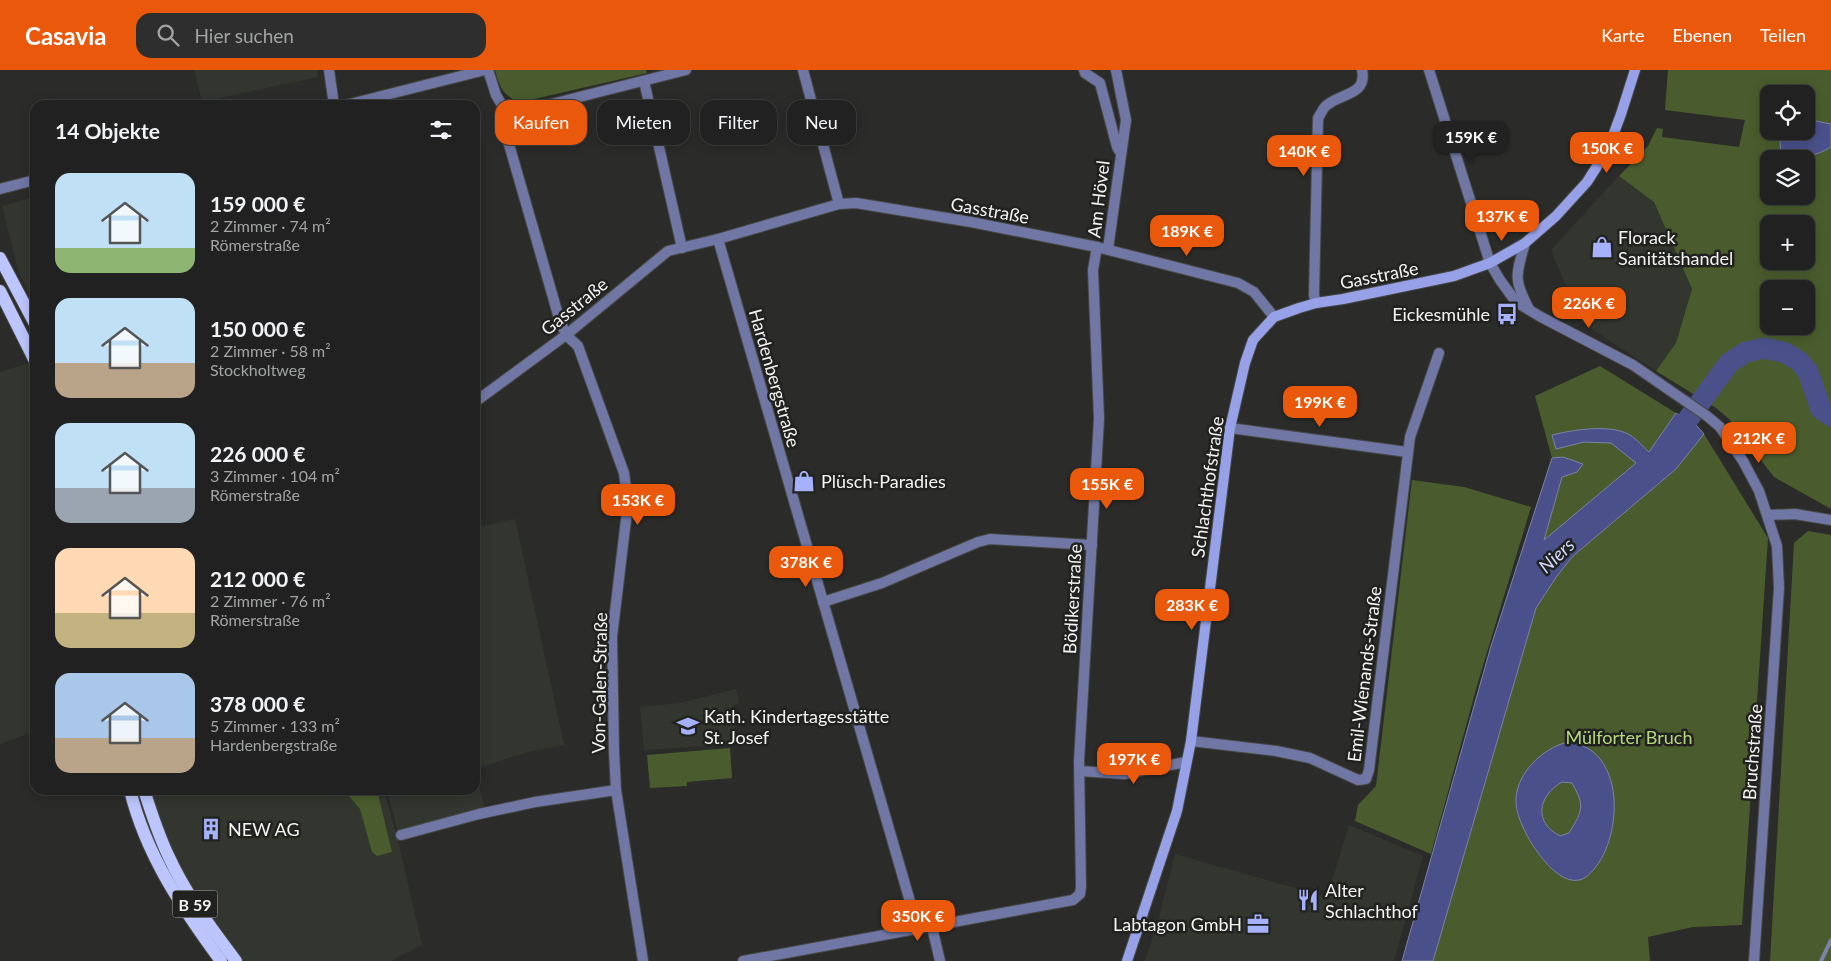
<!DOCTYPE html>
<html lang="de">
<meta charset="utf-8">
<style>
body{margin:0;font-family:Lato,sans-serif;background:#2d2e2d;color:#f1f3f6;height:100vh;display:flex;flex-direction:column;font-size:19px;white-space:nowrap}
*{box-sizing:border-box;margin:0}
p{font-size:16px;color:#a2a3a5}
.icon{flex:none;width:28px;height:28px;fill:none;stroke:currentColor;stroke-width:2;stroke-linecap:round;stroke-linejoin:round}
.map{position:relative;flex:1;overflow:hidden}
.drawer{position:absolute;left:30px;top:30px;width:450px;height:695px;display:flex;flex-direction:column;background:#202120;border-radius:15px;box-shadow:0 2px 12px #0003,0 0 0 1px #3d3e3e}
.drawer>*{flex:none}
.hud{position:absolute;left:495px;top:30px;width:475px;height:45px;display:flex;gap:10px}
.buttons{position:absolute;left:1760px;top:15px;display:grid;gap:10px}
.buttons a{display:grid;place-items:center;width:55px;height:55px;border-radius:10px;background:#202120;box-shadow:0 2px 12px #0003,0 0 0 1px #3d3e3e;font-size:25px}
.price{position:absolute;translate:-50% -42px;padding:0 11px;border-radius:10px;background:#ea580c;color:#fff;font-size:16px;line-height:32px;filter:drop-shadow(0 1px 2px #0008)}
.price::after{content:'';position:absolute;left:50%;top:30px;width:15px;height:11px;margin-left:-8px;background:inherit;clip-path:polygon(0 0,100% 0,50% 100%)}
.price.selected{background:#222;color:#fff}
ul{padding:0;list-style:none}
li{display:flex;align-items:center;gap:15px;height:125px;padding:0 25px}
li span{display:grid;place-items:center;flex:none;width:140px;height:100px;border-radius:15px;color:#555}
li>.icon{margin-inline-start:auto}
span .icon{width:60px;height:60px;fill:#fffc;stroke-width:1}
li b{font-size:21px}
h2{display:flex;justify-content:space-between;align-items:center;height:60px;padding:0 25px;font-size:21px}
.tag{padding:0 18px;border-radius:15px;background:#202120;box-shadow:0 2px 12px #0003,0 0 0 1px #3d3e3e;font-size:18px;line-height:45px}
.tag.selected{background:#ea580c;color:#fff}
header{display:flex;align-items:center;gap:30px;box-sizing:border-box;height:70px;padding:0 25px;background:#ea580c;color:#fff}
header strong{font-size:24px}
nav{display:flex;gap:28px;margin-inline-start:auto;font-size:18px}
.search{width:350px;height:45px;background:#2d2e2d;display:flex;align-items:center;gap:12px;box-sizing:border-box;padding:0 18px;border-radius:15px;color:#a2a3a5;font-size:19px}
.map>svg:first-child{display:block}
</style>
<header>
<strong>Casavia</strong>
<div class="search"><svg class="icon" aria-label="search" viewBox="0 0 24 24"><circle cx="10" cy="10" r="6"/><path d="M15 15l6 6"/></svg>Hier suchen</div>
<nav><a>Karte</a><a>Ebenen</a><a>Teilen</a></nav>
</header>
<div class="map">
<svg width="1831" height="891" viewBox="0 0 1831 891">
<rect width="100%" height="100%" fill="#2b2c2a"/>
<!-- built -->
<g fill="#33362f">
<polygon points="194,0 317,0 318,7 202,32"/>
<polygon points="1619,106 1654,132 1692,219 1676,273 1656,301 1581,252 1551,180"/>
<polygon points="35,127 35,237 18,200 2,136"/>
<polygon points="35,291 35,661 0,674 0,302"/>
<polygon points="515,449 564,675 527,682 475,699 475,458"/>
<polygon points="736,619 739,633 732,636 736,674 644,680 640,637 680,633"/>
<polygon points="475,702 487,745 399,767 387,720 475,720"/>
<polygon points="144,720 384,720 399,775 422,875 390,891 243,891 176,806"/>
<polygon points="1349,755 1423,786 1394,891 1145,891 1158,851 1175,784 1327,827"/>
</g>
<!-- green -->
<g fill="#4a5c2d" fill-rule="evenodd">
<path d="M495 0H646L647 3 521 32C504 28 499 16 495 0Z"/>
<path d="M1668 0H1831V439L1774 407 1729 349 1716 338 1656 301 1676 273 1692 219 1654 132 1619 106 1648 76 1657 58 1663 59 1662 67 1739 77 1745 50 1665 40ZM1769 24H1806V61H1769ZM1769 89H1806V126H1769ZM1769 154H1806V191H1769ZM1769 219H1806V256H1769Z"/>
<polygon points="1600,296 1676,343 1649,382 1543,471 1562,407 1577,402 1563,387 1552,388 1535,326"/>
<polygon points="1704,364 1768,468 1742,855 1693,857 1648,867 1650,891 1433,891 1536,538 1557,506 1573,486 1676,399"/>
<polygon points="1412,410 1464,417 1531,437 1478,612 1431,784 1355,751 1358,735 1376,716"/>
<polygon points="1808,461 1831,465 1831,891 1770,891 1794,473"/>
<polygon points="730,678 732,708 687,712 687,716 650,718 647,685"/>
<polygon points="347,720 377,720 392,782 377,786 372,782 360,739 349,726"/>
</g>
<!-- water -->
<g fill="#4a518a" stroke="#7d82a9" fill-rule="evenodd">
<path d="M1806 49 1831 54V77C1817 85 1812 86 1797 85 1790 85 1787 85 1781 82L1780 73 1783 61H1806Z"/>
<path d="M1676 343 1697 356 1704 364 1676 399 1573 486 1557 506 1536 538 1433 891H1402L1491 576 1552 388 1563 387 1583 394 1577 402 1562 407 1544 470 1636 393 1611 373 1584 372 1556 379 1552 365C1572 360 1609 354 1628 364 1636 368 1642 376 1649 382Z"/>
<path d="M1568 672C1626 678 1623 766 1594 799 1590 804 1585 809 1579 810 1552 816 1517 756 1516 734 1514 705 1542 678 1568 672ZM1562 712 1572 713C1585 736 1583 740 1569 763L1560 766C1533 752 1538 726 1562 712Z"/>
</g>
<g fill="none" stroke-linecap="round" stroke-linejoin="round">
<!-- stream -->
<polyline stroke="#7d82a9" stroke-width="4" points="1821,891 1831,870"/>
<!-- river -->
<polyline stroke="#4a518a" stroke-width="21" points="1670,374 1729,293 1746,282 1765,278 1786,283 1800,292 1808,302 1821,339 1831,346"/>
<!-- minor casing -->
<g stroke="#474846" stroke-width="12">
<g id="minor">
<polyline points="329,0 334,35"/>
<polyline points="488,0 496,25 506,42 506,64 559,248 566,265 578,276 624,403 628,433 612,567 614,681 616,720 643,891"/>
<polyline points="803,0 839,134"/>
<polyline points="1084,0 1085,3 1100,13 1117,77 1120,82"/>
<polyline points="1429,0 1490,193 1500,210 1516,232 1541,247 1633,295 1707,346 1720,357 1743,391 1759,421 1777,476 1779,518 1754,891"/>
<polyline points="644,11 682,178"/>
<polyline points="346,35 485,0"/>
<polyline points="506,42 520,42 686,0"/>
<polyline points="0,119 35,110"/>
<polyline points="718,169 918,859"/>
<path d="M1525 173C1516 205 1513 209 1529 239"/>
<polyline points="1108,179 1126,50 1116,0"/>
<path d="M1316 233 1314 225 1318 48C1320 45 1322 41 1324 38 1336 23 1368 27 1362 0"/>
<polyline points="475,332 566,265 668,181 718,169 839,134 856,133 971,152 1097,177 1238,213 1254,222 1274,247"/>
<polyline points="1230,358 1407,382"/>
<polyline points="1768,445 1795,444 1831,450"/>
<polyline points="823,532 882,513 978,472 990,469 1092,475"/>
<polyline points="1191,671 1276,681 1310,688 1358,710 1366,709 1369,700 1410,367 1439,283"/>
<polyline points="1080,701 1124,704 1186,692"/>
<polyline points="401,765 479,744 535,732 616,720"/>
<polyline points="932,857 940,891"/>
<polyline points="743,891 1073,830 1080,824 1081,817 1079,691 1099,349 1093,200 1097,177"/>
</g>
</g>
<!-- secondary casing -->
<g stroke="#474846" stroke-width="12">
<polyline id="secondary" points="1127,891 1177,741 1191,671 1230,358 1245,293 1253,270 1274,247 1299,238 1316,233 1343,229 1454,206 1490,193 1525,173 1556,146 1587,112 1608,79 1621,44 1635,0"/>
</g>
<!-- primary casing -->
<g stroke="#474846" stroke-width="14">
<g id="primary">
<polyline points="0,188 35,254"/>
<polyline points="0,221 35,291"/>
<path d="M130 720C146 785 182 838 221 891"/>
<path d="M144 720C151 742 158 764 168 785 185 823 211 858 236 891"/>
</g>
</g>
<!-- minor -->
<use href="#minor" stroke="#7077a4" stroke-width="10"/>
<!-- secondary -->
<use href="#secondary" stroke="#96a1e8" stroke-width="10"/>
<!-- primary -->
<use href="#primary" stroke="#bcc6fd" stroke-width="12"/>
</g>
<!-- icons -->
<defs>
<g id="shop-bare" transform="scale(1.725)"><path d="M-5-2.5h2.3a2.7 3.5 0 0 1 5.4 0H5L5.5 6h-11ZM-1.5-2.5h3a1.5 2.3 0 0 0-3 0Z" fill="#a6b1fc" stroke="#212220" stroke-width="2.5" paint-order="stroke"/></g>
<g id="bus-bare" transform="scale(1.725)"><path d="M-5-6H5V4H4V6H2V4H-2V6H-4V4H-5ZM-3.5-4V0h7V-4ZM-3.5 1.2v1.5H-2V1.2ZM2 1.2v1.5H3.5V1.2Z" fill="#a6b1fc" stroke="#212220" stroke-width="2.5" paint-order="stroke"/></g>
<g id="school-bare" transform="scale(1.725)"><path d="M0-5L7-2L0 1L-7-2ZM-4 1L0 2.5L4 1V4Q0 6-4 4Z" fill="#a6b1fc" stroke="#212220" stroke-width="2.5" paint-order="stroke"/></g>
<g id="building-bare" transform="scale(1.725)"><path d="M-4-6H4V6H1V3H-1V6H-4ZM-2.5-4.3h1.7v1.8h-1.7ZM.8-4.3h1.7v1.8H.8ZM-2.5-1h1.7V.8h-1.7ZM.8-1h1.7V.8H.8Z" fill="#a6b1fc" stroke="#212220" stroke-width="2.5" paint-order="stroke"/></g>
<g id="restaurant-bare" transform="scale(1.725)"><path d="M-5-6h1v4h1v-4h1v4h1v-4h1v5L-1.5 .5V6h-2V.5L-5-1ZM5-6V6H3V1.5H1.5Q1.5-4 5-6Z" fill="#a6b1fc" stroke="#212220" stroke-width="2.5" paint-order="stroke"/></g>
<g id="office-bare" transform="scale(1.725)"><path d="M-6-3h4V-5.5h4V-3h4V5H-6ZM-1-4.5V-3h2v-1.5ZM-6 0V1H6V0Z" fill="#a6b1fc" stroke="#212220" stroke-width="2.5" paint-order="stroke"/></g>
</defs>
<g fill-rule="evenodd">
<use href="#shop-bare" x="1602" y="177"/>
<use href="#bus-bare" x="1507" y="244"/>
<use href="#shop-bare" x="804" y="411"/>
<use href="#school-bare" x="688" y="656"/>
<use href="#building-bare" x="211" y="759"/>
<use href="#restaurant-bare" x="1308" y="830"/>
<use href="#office-bare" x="1258" y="854"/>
</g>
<g text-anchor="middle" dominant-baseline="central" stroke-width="5" stroke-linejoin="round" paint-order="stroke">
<!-- shield labels -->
<rect fill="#212220" stroke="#b4b5b3" stroke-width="1" x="172.5" y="820.5" width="45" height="27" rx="4"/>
<g font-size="16" font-weight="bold" fill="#f3f4f2">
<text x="195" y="834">B 59</text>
</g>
<!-- street labels -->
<g font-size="18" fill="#f3f4f2" stroke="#212220">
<text transform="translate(1098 129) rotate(-83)">Am Hövel</text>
<text transform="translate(990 140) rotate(10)">Gasstraße</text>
<text transform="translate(1379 205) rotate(-11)">Gasstraße</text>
<text transform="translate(574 236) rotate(-39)">Gasstraße</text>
<text transform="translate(775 308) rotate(74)">Hardenbergstraße</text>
<text transform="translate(1207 417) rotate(-82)">Schlachthofstraße</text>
<text transform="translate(1072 529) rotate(-87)">Bödikerstraße</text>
<text transform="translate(1364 604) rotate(-83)">Emil-Wienands-Straße</text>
<text transform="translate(599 613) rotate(-89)">Von-Galen-Straße</text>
<text transform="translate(1752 682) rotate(-86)">Bruchstraße</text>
</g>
<!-- poi labels -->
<g font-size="18" fill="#f3f4f2" stroke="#212220" text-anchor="start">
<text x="1618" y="167">Florack<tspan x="1618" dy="21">Sanitätshandel</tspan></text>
<text x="1490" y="244" text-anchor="end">Eickesmühle</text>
<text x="821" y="411">Plüsch-Paradies</text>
<text x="704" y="646">Kath. Kindertagesstätte<tspan x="704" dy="21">St. Josef</tspan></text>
<text x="228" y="759">NEW AG</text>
<text x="1325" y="820">Alter<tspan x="1325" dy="21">Schlachthof</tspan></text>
<text x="1242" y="854" text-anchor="end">Labtagon GmbH</text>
</g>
<!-- park labels -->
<g font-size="18" fill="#b5d87d" stroke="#212220">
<text x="1629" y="667">Mülforter Bruch</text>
</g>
<!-- water labels -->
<g font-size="19" font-style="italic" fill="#d0d7fa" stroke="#212220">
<text transform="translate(1556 485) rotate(-43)">Niers</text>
</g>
</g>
</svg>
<div class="buttons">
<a><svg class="icon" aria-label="locate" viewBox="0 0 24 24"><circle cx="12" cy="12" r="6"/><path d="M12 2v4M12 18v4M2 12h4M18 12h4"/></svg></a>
<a><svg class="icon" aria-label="layers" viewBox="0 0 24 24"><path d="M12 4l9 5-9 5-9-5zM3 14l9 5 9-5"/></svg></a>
<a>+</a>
<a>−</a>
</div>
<b class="price selected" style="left:1471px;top:93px">159K €</b>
<b class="price" style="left:1607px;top:104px">150K €</b>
<b class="price" style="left:1304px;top:107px">140K €</b>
<b class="price" style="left:1502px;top:172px">137K €</b>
<b class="price" style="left:1187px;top:187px">189K €</b>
<b class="price" style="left:1589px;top:259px">226K €</b>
<b class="price" style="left:1320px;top:358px">199K €</b>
<b class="price" style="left:1759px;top:394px">212K €</b>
<b class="price" style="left:1107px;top:440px">155K €</b>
<b class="price" style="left:638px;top:456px">153K €</b>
<b class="price" style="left:806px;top:518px">378K €</b>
<b class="price" style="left:1192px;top:561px">283K €</b>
<b class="price" style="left:1134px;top:715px">197K €</b>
<b class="price" style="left:918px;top:872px">350K €</b>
<div class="hud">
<a class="tag selected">Kaufen</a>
<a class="tag">Mieten</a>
<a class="tag">Filter</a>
<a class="tag">Neu</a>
</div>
<section class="drawer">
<h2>14 Objekte<svg class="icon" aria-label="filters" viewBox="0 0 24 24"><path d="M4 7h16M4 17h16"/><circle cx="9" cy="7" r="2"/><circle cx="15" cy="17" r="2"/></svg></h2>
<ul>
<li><span style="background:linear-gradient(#bfe0f5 75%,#8fb573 0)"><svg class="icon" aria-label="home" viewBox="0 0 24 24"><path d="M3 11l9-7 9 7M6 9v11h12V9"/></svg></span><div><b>159 000 €</b><p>2 Zimmer · 74 m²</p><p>Römerstraße</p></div></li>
<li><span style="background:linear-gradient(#bfe0f5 65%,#b9a48a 0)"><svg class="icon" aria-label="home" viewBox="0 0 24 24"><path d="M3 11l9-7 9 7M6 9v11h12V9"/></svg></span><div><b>150 000 €</b><p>2 Zimmer · 58 m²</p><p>Stockholtweg</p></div></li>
<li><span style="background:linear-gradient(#bfe0f5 65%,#9aa5b1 0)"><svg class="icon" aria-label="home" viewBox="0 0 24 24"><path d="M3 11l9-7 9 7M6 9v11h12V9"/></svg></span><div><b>226 000 €</b><p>3 Zimmer · 104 m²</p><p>Römerstraße</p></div></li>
<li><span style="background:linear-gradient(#ffd9b3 65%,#c2b280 0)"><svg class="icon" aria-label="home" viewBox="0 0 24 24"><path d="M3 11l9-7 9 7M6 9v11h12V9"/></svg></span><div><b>212 000 €</b><p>2 Zimmer · 76 m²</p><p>Römerstraße</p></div></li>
<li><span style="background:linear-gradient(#a9c7e8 65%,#b9a48a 0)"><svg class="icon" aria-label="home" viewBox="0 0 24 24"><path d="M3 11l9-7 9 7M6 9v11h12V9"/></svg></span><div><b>378 000 €</b><p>5 Zimmer · 133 m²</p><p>Hardenbergstraße</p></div></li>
</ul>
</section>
</div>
